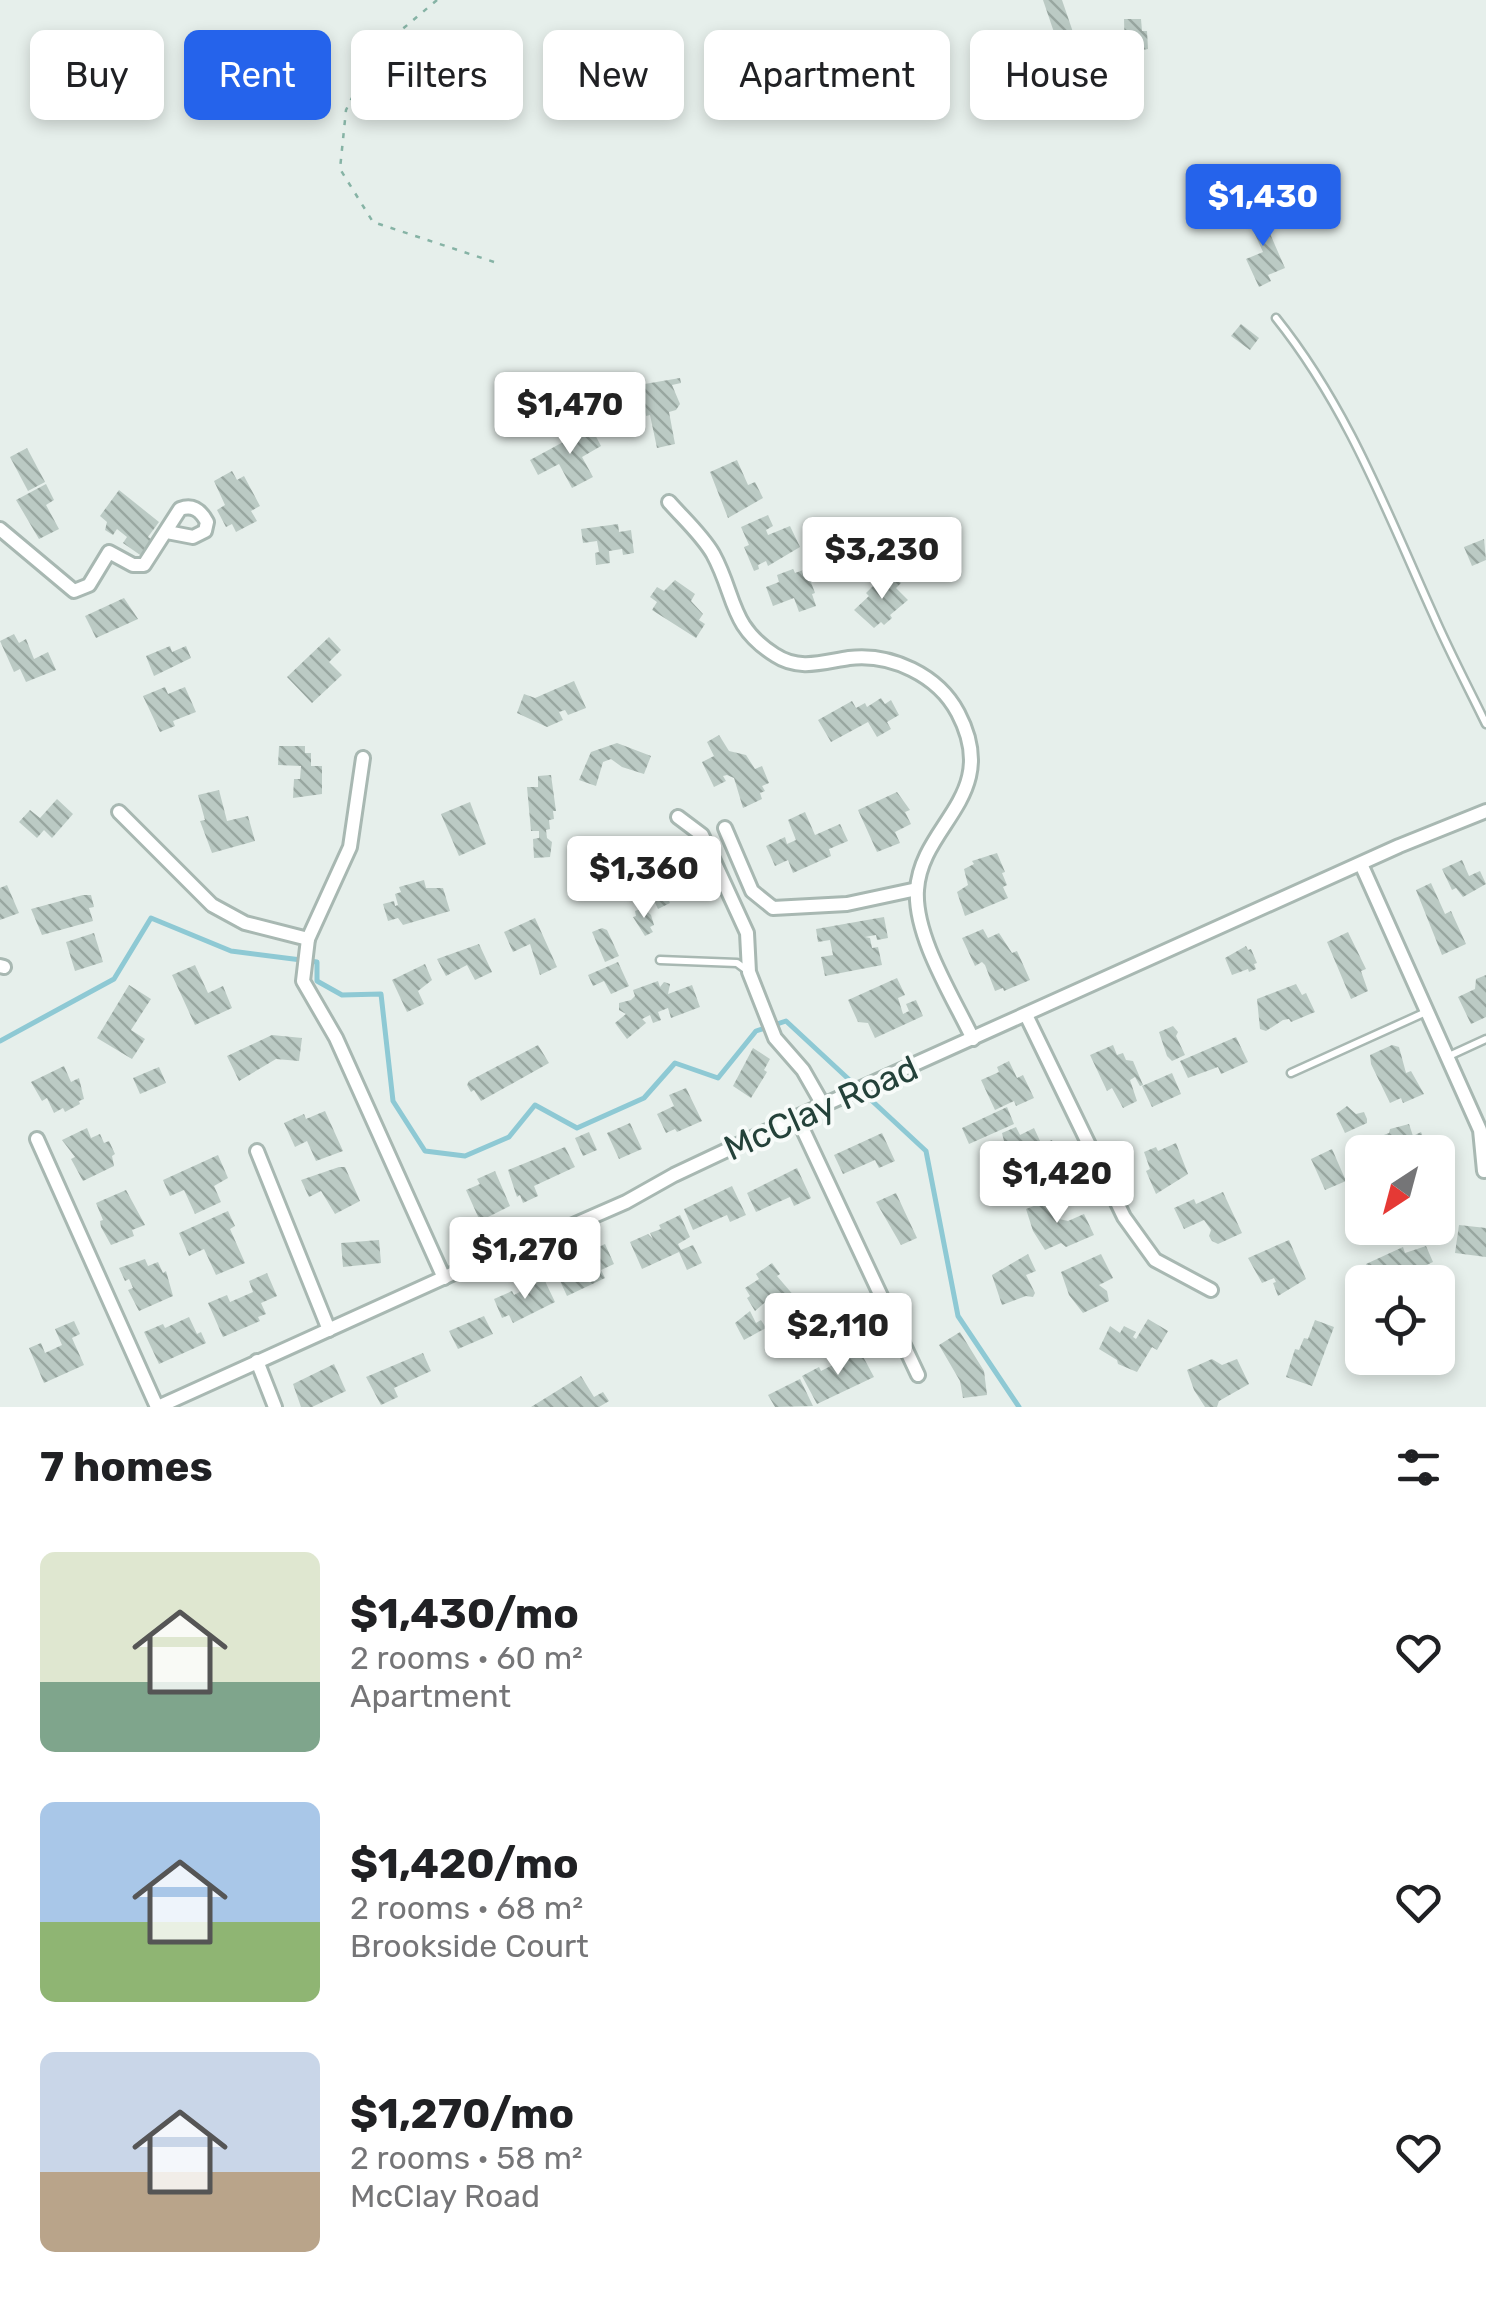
<!DOCTYPE html>
<meta charset="utf-8">
<style>
body{margin:0;font-family:Rubik,sans-serif;background:#f6f6f6;color:#202124;height:100vh;display:flex;flex-direction:column;font-size:38px;white-space:nowrap}
*{box-sizing:border-box;margin:0}
p{font-size:32px;color:#757577}
.icon{flex:none;width:55px;height:55px;fill:none;stroke:currentColor;stroke-width:2;stroke-linecap:round;stroke-linejoin:round}
.map{position:relative;height:1407px;overflow:hidden}
.details{display:flex;flex-direction:column;background:#fff;flex:1}
.details>*{flex:none}
.hud{position:absolute;left:30px;top:30px;width:1428px;height:90px;display:flex;gap:20px}
.needle{width:65px;rotate:216deg}
.buttons{position:absolute;left:1345px;top:1135px;display:grid;gap:20px}
.buttons a{display:grid;place-items:center;width:110px;height:110px;border-radius:15px;background:#fff;box-shadow:0 5px 15px #0003;font-size:50px}
.price{position:absolute;translate:-50% -85px;padding:0 22px;border-radius:10px;background:#fff;color:#222;font-size:32px;line-height:65px;filter:drop-shadow(0 2px 5px #0008)}
.price::after{content:'';position:absolute;left:50%;top:60px;width:30px;height:22px;margin-left:-15px;background:inherit;clip-path:polygon(0 0,100% 0,50% 100%)}
.price.active{background:#2563eb;color:#fff}
ul{padding:0;list-style:none}
li{display:flex;align-items:center;gap:30px;height:250px;padding:0 40px}
li span{display:grid;place-items:center;flex:none;width:280px;height:200px;border-radius:15px;color:#555}
li>.icon{margin-inline-start:auto}
span .icon{width:120px;height:120px;fill:#fffc;stroke-width:1}
li b{font-size:42px}
h2{display:flex;justify-content:space-between;align-items:center;height:120px;padding:0 40px;font-size:42px}
.chip{padding:0 35px;border-radius:15px;background:#fff;box-shadow:0 5px 15px #0003;font-size:35px;line-height:90px}
.chip.active{background:#2563eb;color:#fff}
.map>svg:first-child{display:block}
</style>
<div class="map">
<svg width="1486" height="1407" viewBox="0 0 1486 1407">
<defs>
<pattern id="building-back-hatch" width="6" height="6" patternUnits="userSpaceOnUse" patternTransform="scale(2.5)"><rect width="6" height="6" fill="#bbcac4"/><path d="M-1 5l2 2M0 0l6 6M5-1l2 2" fill="none" stroke="#98a6a0"/></pattern>
</defs>
<rect width="100%" height="100%" fill="#e6efeb"/>
<g fill="none" stroke-linecap="round" stroke-linejoin="round">
<!-- stream -->
<polyline stroke="#8ec9d4" stroke-width="5" points="0,1041 114,979 151,918 231,951 317,962 317,981 342,995 381,994 393,1101 425,1151 465,1156 509,1137 535,1105 577,1128 644,1098 675,1063 718,1078 756,1031 786,1021 926,1151 958,1316 1019,1407"/>
</g>
<!-- building -->
<g fill="url(#building-back-hatch)">
<polygon points="1043,0 1062,0 1075,38 1058,44"/>
<polygon points="1124,19 1141,19 1142,31 1147,31 1148,49 1125,53"/>
<polygon points="1257,204 1285,268 1268,275 1271,281 1259,287 1246,259 1263,252 1244,210"/>
<polygon points="1241,324 1259,338 1250,350 1231,336"/>
<polygon points="680,378 681,383 672,385 680,404 676,410 669,412 675,444 657,448 650,415 646,416 644,408 622,412 618,392 621,388"/>
<polygon points="591,427 601,446 582,457 593,477 572,488 559,464 538,475 530,460"/>
<polygon points="27,448 45,482 28,491 10,457"/>
<polygon points="737,460 748,485 755,482 763,498 728,518 710,472"/>
<polygon points="232,471 237,480 244,476 260,506 251,511 257,521 236,532 232,524 226,527 217,510 225,505 214,481"/>
<polygon points="46,484 54,500 46,505 59,529 39,539 16,500"/>
<polygon points="119,490 159,522 148,537 154,541 143,557 123,543 127,537 117,529 113,535 105,530 107,522 100,516"/>
<polygon points="768,515 773,526 766,530 768,535 790,526 800,547 768,566 766,561 758,565 759,569 754,571 744,547 749,545 741,527"/>
<polygon points="618,524 619,532 631,530 634,553 623,555 622,549 609,551 610,563 596,565 595,553 599,552 597,541 583,543 581,529"/>
<polygon points="1484,539 1486,560 1472,566 1464,547"/>
<polygon points="793,569 795,573 806,569 815,593 812,594 816,606 799,612 794,598 773,606 766,587 779,582 777,575"/>
<polygon points="892,574 901,583 896,588 908,600 890,615 892,618 884,625 881,622 874,628 854,610 869,596 866,593 876,583 879,586"/>
<polygon points="675,580 695,594 691,601 703,614 699,620 705,624 696,638 652,610 657,602 650,597 657,587 664,591"/>
<polygon points="124,598 138,619 96,638 85,616"/>
<polygon points="14,634 19,643 26,639 34,659 48,652 56,670 26,682 20,669 14,672 0,641"/>
<polygon points="329,637 341,650 329,662 342,675 312,703 287,677"/>
<polygon points="170,646 172,652 186,646 191,658 154,676 146,656"/>
<polygon points="574,681 586,708 568,715 565,710 559,712 563,720 547,727 517,713 524,694 535,698"/>
<polygon points="165,687 168,694 185,687 196,712 173,721 175,726 160,732 143,696"/>
<polygon points="881,698 885,704 891,700 899,715 887,722 891,729 877,737 868,722 831,742 818,720 852,701 856,708 865,703 867,707"/>
<polygon points="719,735 729,751 746,755 755,769 762,766 769,783 762,786 765,791 760,793 762,799 743,808 734,778 727,775 723,776 726,781 714,787 702,762 714,756 707,742"/>
<polygon points="617,743 651,756 644,774 622,767 611,759 603,762 596,786 579,780 591,752"/>
<polygon points="279,746 305,746 305,753 311,753 311,766 322,766 322,794 293,798 294,779 300,779 301,766 278,765"/>
<polygon points="551,775 556,811 553,811 554,819 549,820 550,829 546,830 547,838 552,842 550,857 534,858 533,839 539,838 539,831 531,831 527,787 538,787 538,776"/>
<polygon points="219,790 227,821 248,816 255,841 212,853 200,821 205,820 198,795"/>
<polygon points="897,792 910,810 905,812 911,824 895,832 900,843 877,852 858,810"/>
<polygon points="57,799 73,814 52,838 44,830 37,838 19,822 30,810 40,818"/>
<polygon points="470,802 486,844 459,856 441,814"/>
<polygon points="805,812 815,835 840,824 848,841 829,849 831,856 793,873 788,860 775,866 766,846 785,837 787,844 796,840 788,820"/>
<polygon points="997,853 1005,872 1002,873 1007,885 1003,887 1008,898 965,916 957,892 968,885 964,869 974,864 972,861"/>
<polygon points="1462,860 1469,876 1480,871 1486,884 1463,897 1456,888 1452,890 1442,869"/>
<polygon points="653,867 656,874 622,889 618,879"/>
<polygon points="424,880 426,888 443,888 450,911 403,925 398,918 388,921 383,904 394,901 395,906 398,905 395,894 401,892 399,887"/>
<polygon points="659,880 670,903 658,909 647,886"/>
<polygon points="1431,883 1445,914 1451,911 1466,944 1442,955 1416,890"/>
<polygon points="7,885 19,913 0,920 0,888"/>
<polygon points="83,895 91,895 94,907 89,908 93,921 42,935 31,909"/>
<polygon points="643,908 651,915 654,925 650,927 653,932 645,936 633,917 636,916 635,911"/>
<polygon points="884,917 888,938 877,940 876,935 865,937 870,938 872,948 878,947 882,965 825,976 821,957 833,955 830,940 818,942 816,929"/>
<polygon points="535,918 557,967 540,975 530,944 513,952 504,932"/>
<polygon points="602,928 607,930 619,956 605,962 592,932"/>
<polygon points="983,929 988,938 999,933 1012,953 1017,951 1030,980 1004,991 1003,988 995,991 985,965 982,962 975,966 962,938"/>
<polygon points="1348,932 1366,969 1361,971 1368,991 1351,999 1327,942"/>
<polygon points="94,933 103,962 75,971 66,942"/>
<polygon points="479,944 492,972 475,980 467,965 446,976 437,959"/>
<polygon points="1246,946 1248,950 1251,949 1257,963 1254,964 1256,969 1249,972 1248,969 1232,975 1225,958"/>
<polygon points="618,962 629,986 611,994 604,981 593,986 588,975"/>
<polygon points="425,964 432,980 418,991 424,1004 407,1012 392,980"/>
<polygon points="195,965 208,993 223,986 232,1008 195,1025 172,975"/>
<polygon points="1486,975 1486,1017 1471,1024 1458,997 1475,989 1476,979"/>
<polygon points="897,978 905,995 898,998 903,1014 909,1011 906,1004 916,1000 923,1016 875,1038 868,1023 858,1022 848,1000"/>
<polygon points="658,981 660,987 664,982 670,984 668,994 692,985 700,1007 671,1018 668,1008 658,1012 661,1020 653,1023 650,1015 642,1019 646,1023 627,1039 615,1023 626,1014 619,1010 619,1003 631,1000 635,996 633,990"/>
<polygon points="1296,984 1302,995 1306,993 1315,1012 1291,1022 1289,1019 1283,1020 1266,1031 1260,1029 1257,999"/>
<polygon points="129,985 151,999 131,1030 145,1039 132,1059 97,1038"/>
<polygon points="1173,1026 1178,1032 1176,1036 1185,1055 1172,1061 1167,1056 1159,1032"/>
<polygon points="272,1035 302,1038 299,1061 276,1059 239,1081 227,1056"/>
<polygon points="1236,1037 1248,1062 1221,1074 1218,1067 1188,1078 1180,1061"/>
<polygon points="538,1045 549,1063 481,1101 474,1090 471,1092 467,1085 469,1081"/>
<polygon points="1113,1045 1117,1055 1123,1053 1126,1060 1133,1061 1143,1085 1140,1086 1135,1077 1130,1080 1137,1101 1123,1108 1112,1088 1107,1091 1090,1055"/>
<polygon points="1392,1045 1399,1047 1406,1073 1411,1071 1424,1094 1403,1103 1401,1098 1390,1103 1371,1064 1370,1055"/>
<polygon points="753,1048 770,1059 764,1070 767,1072 751,1098 733,1086"/>
<polygon points="1009,1061 1017,1078 1023,1075 1034,1098 1016,1106 1014,1101 995,1110 981,1080 999,1072 997,1067"/>
<polygon points="64,1066 71,1082 79,1078 84,1099 79,1101 80,1104 65,1112 63,1108 54,1113 47,1098 42,1101 31,1082"/>
<polygon points="159,1067 166,1083 140,1094 133,1078"/>
<polygon points="1172,1073 1181,1094 1152,1107 1142,1086"/>
<polygon points="686,1088 702,1121 677,1132 675,1129 666,1133 657,1114 674,1106 669,1095"/>
<polygon points="1347,1106 1356,1114 1364,1112 1367,1119 1367,1123 1345,1133 1336,1114"/>
<polygon points="1007,1107 1014,1124 969,1144 962,1128"/>
<polygon points="325,1111 343,1151 316,1161 307,1141 295,1147 284,1123 304,1114 306,1119"/>
<polygon points="630,1123 642,1149 619,1159 607,1133"/>
<polygon points="1409,1124 1413,1136 1421,1132 1426,1144 1423,1146 1423,1152 1379,1150 1376,1138 1389,1133 1390,1129"/>
<polygon points="1016,1127 1020,1135 1034,1128 1040,1141 1037,1143 1038,1146 1052,1140 1063,1164 1022,1184 1009,1161 1002,1133"/>
<polygon points="87,1128 91,1138 100,1134 104,1143 109,1141 115,1154 112,1156 114,1166 83,1181 71,1159 75,1157 62,1140"/>
<polygon points="589,1132 597,1150 583,1156 575,1138"/>
<polygon points="882,1133 895,1161 879,1168 875,1160 843,1174 834,1155"/>
<polygon points="1176,1143 1188,1174 1156,1194 1146,1171 1150,1169 1144,1152 1156,1147 1158,1151"/>
<polygon points="565,1147 575,1167 534,1186 538,1196 523,1203 520,1195 517,1197 508,1170"/>
<polygon points="1332,1149 1346,1181 1325,1190 1311,1159"/>
<polygon points="218,1155 228,1178 214,1186 221,1202 195,1214 184,1190 170,1196 163,1180"/>
<polygon points="339,1167 345,1167 360,1201 335,1214 321,1191 309,1197 301,1180"/>
<polygon points="797,1168 811,1198 794,1206 790,1197 756,1212 747,1193"/>
<polygon points="495,1171 510,1206 480,1221 466,1190 480,1184 477,1179"/>
<polygon points="732,1186 746,1215 730,1222 727,1215 693,1230 684,1209"/>
<polygon points="126,1190 145,1225 132,1230 134,1236 111,1245 101,1227 100,1221 103,1220 96,1203"/>
<polygon points="1223,1192 1242,1233 1218,1244 1212,1241 1209,1236 1211,1230 1204,1220 1184,1229 1174,1208 1194,1199 1196,1204"/>
<polygon points="896,1193 917,1238 901,1245 876,1202"/>
<polygon points="1054,1198 1059,1219 1068,1221 1084,1214 1094,1235 1066,1247 1061,1243 1045,1250 1033,1231 1026,1209"/>
<polygon points="228,1211 235,1226 230,1229 245,1263 216,1275 204,1249 189,1256 179,1233"/>
<polygon points="680,1215 690,1237 678,1244 681,1250 693,1245 702,1263 687,1270 679,1252 642,1269 630,1242 648,1234 653,1239 650,1233 661,1229 659,1225"/>
<polygon points="1459,1225 1486,1228 1486,1257 1455,1253"/>
<polygon points="379,1240 381,1263 343,1267 341,1243"/>
<polygon points="1289,1240 1306,1279 1278,1296 1273,1283 1276,1282 1274,1278 1262,1283 1248,1258"/>
<polygon points="605,1244 614,1264 601,1270 605,1278 567,1296 556,1272 588,1257 586,1253"/>
<polygon points="1426,1246 1433,1262 1391,1282 1374,1282 1366,1264 1403,1247 1405,1253"/>
<polygon points="1028,1254 1036,1271 1026,1275 1035,1293 1033,1297 1026,1296 1002,1305 992,1275"/>
<polygon points="1101,1254 1113,1278 1099,1285 1107,1291 1109,1301 1083,1313 1069,1295 1061,1272"/>
<polygon points="145,1259 148,1266 158,1262 163,1273 166,1271 173,1296 139,1311 128,1290 133,1288 129,1279 125,1281 119,1268"/>
<polygon points="772,1263 780,1274 777,1276 795,1297 784,1305 776,1293 755,1311 747,1298 750,1296 745,1288 759,1279 756,1274"/>
<polygon points="267,1273 277,1296 261,1303 266,1314 258,1317 260,1321 223,1337 208,1303 227,1295 230,1302 253,1292 249,1281"/>
<polygon points="544,1279 555,1302 513,1323 509,1315 502,1318 494,1299 512,1291 514,1295"/>
<polygon points="750,1311 756,1323 761,1320 766,1328 744,1340 735,1323"/>
<polygon points="484,1316 493,1334 458,1349 449,1331"/>
<polygon points="189,1317 197,1334 201,1332 206,1343 159,1364 144,1332 163,1324 165,1328"/>
<polygon points="1148,1319 1168,1331 1157,1350 1152,1347 1137,1372 1118,1364 1117,1360 1099,1349 1110,1326 1120,1333 1124,1326 1136,1332 1133,1337 1136,1339"/>
<polygon points="1315,1320 1334,1327 1312,1386 1286,1377 1295,1349 1299,1350 1304,1338 1308,1339"/>
<polygon points="74,1321 80,1334 72,1338 84,1365 44,1383 29,1348 41,1343 45,1353 62,1345 55,1329"/>
<polygon points="960,1332 984,1371 987,1395 963,1398 960,1381 939,1345"/>
<polygon points="860,1351 874,1377 817,1404 802,1376 819,1367 821,1371"/>
<polygon points="423,1353 431,1371 394,1388 398,1397 381,1405 366,1377"/>
<polygon points="1212,1359 1222,1365 1237,1359 1249,1384 1219,1401 1217,1407 1205,1407 1194,1390 1187,1370"/>
<polygon points="334,1364 346,1391 312,1407 301,1407 293,1384"/>
<polygon points="581,1376 594,1397 603,1392 609,1401 599,1407 531,1407"/>
<polygon points="800,1379 813,1406 775,1407 768,1395"/>
</g>
<g fill="none" stroke-linecap="round" stroke-linejoin="round">
<!-- service casing -->
<g stroke="#a8b8b2" stroke-width="11">
<g id="service">
<path d="M1276 318C1348 408 1386 510 1433 614 1449 651 1468 687 1486 724"/>
<polyline points="660,960 737,963 748,971"/>
<polyline points="1449,1056 1486,1039"/>
<polyline points="1291,1073 1426,1012"/>
</g>
</g>
<!-- minor casing -->
<g stroke="#a8b8b2" stroke-width="18">
<g id="minor">
<path d="M669 502C683 518 702 535 713 554 736 596 729 626 775 655 799 671 823 662 849 658 891 653 938 675 958 713 1002 796 921 824 917 890 914 936 953 997 973 1039"/>
<path d="M0 529 74 591 89 585 109 552 133 565H144L180 509C193 504 201 511 207 522L205 531 193 537 167 532"/>
<polyline points="119,812 212,905 245,923 308,939 303,981 336,1038 444,1278"/>
<polyline points="678,817 702,835 747,933 749,972 775,1038 803,1070 823,1105"/>
<polyline points="725,828 752,891 773,908 847,904 917,889"/>
<polyline points="1361,864 1480,1130 1484,1171"/>
<polyline points="308,939 350,847 363,758"/>
<polyline points="0,966 4,967"/>
<polyline points="1026,1015 1124,1217 1155,1260 1211,1290"/>
<polyline points="797,1117 918,1375"/>
<polyline points="37,1139 157,1407"/>
<polyline points="257,1151 329,1330"/>
<polyline points="257,1361 275,1407"/>
<polyline points="158,1407 529,1239 555,1233 626,1202 674,1175 797,1117 1399,846 1486,811"/>
</g>
</g>
<!-- path -->
<polyline stroke="#86b3a5" stroke-width="2.5" stroke-dasharray="5 8" stroke-linecap="butt" points="437,0 374,53 346,110 340,169 373,222 494,262"/>
<!-- service -->
<use href="#service" stroke="#fff" stroke-width="6"/>
<!-- minor -->
<use href="#minor" stroke="#fff" stroke-width="12"/>
</g>
<g text-anchor="middle" dominant-baseline="central" stroke-width="8" stroke-linejoin="round" paint-order="stroke">
<!-- street labels -->
<g font-size="35" fill="#24423a" stroke="#f7fbf9">
<text transform="translate(821 1108) rotate(-24)">McClay Road</text>
</g>
</g>
</svg>
<div class="buttons">
<a><svg class="needle" viewBox="-14 -14 28 28"><path d="M0-13l5 13h-10z" fill="#e53935"/><path d="M0 13l5-13h-10z" fill="#757577"/></svg></a>
<a><svg class="icon" aria-label="locate" viewBox="0 0 24 24"><circle cx="12" cy="12" r="6"/><path d="M12 2v4M12 18v4M2 12h4M18 12h4"/></svg></a>
</div>
<b class="price active" style="left:1263px;top:249px">$1,430</b>
<b class="price" style="left:570px;top:457px">$1,470</b>
<b class="price" style="left:882px;top:602px">$3,230</b>
<b class="price" style="left:644px;top:921px">$1,360</b>
<b class="price" style="left:1057px;top:1226px">$1,420</b>
<b class="price" style="left:525px;top:1302px">$1,270</b>
<b class="price" style="left:838px;top:1378px">$2,110</b>
<div class="hud">
<a class="chip">Buy</a>
<a class="chip active">Rent</a>
<a class="chip">Filters</a>
<a class="chip">New</a>
<a class="chip">Apartment</a>
<a class="chip">House</a>
</div>
</div>
<section class="details">
<h2>7 homes<svg class="icon" aria-label="filters" viewBox="0 0 24 24"><path d="M4 7h16M4 17h16"/><circle cx="9" cy="7" r="2"/><circle cx="15" cy="17" r="2"/></svg></h2>
<ul>
<li><span style="background:linear-gradient(#dfe7d0 65%,#7fa58c 0)"><svg class="icon" aria-label="home" viewBox="0 0 24 24"><path d="M3 11l9-7 9 7M6 9v11h12V9"/></svg></span><div><b>$1,430/mo</b><p>2 rooms · 60 m²</p><p>Apartment</p></div><svg class="icon" aria-label="heart" viewBox="0 0 24 24"><path d="M12 20l-8-8c-3-5 5-10 8-4 3-6 11-1 8 4z"/></svg></li>
<li><span style="background:linear-gradient(#a9c7e8 60%,#8fb573 0)"><svg class="icon" aria-label="home" viewBox="0 0 24 24"><path d="M3 11l9-7 9 7M6 9v11h12V9"/></svg></span><div><b>$1,420/mo</b><p>2 rooms · 68 m²</p><p>Brookside Court</p></div><svg class="icon" aria-label="heart" viewBox="0 0 24 24"><path d="M12 20l-8-8c-3-5 5-10 8-4 3-6 11-1 8 4z"/></svg></li>
<li><span style="background:linear-gradient(#c9d6e8 60%,#b9a48a 0)"><svg class="icon" aria-label="home" viewBox="0 0 24 24"><path d="M3 11l9-7 9 7M6 9v11h12V9"/></svg></span><div><b>$1,270/mo</b><p>2 rooms · 58 m²</p><p>McClay Road</p></div><svg class="icon" aria-label="heart" viewBox="0 0 24 24"><path d="M12 20l-8-8c-3-5 5-10 8-4 3-6 11-1 8 4z"/></svg></li>
</ul>
</section>
